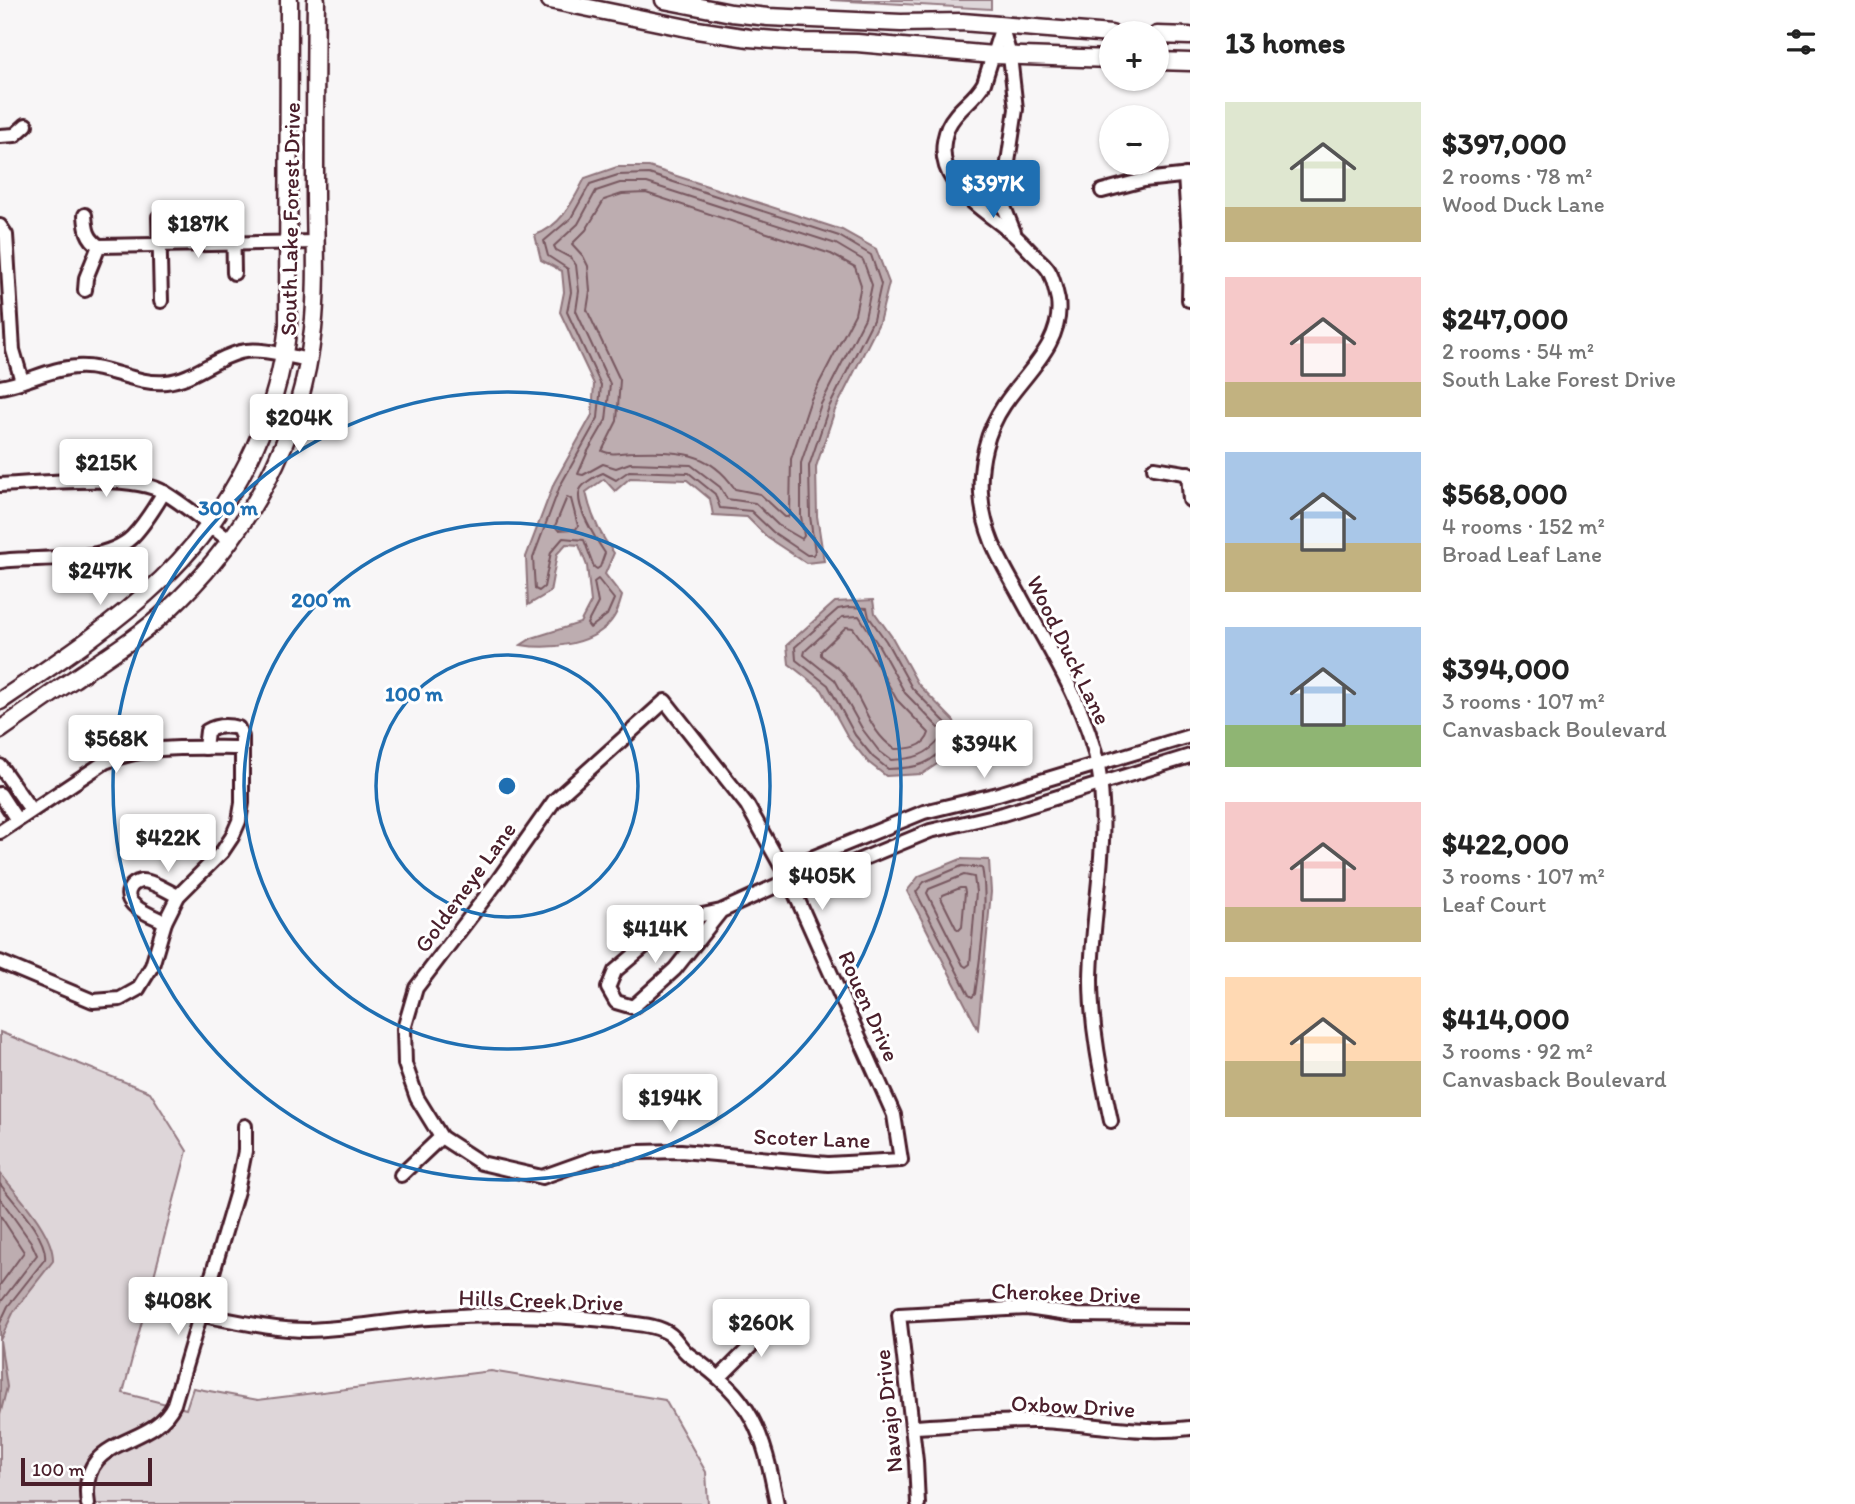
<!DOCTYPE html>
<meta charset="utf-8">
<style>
body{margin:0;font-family:Itim,sans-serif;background:#f6f6f6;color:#222;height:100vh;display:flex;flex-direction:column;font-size:26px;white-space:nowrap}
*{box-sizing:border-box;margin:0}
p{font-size:23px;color:#767676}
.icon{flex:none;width:38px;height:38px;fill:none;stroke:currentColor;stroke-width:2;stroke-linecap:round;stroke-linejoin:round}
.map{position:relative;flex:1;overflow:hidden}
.details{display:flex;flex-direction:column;background:#fff;width:665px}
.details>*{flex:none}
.tools{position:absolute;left:1099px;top:21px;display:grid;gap:14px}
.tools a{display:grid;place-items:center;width:70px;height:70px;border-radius:50%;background:#fff;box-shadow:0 2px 5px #0004;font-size:35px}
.scale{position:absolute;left:21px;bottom:18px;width:131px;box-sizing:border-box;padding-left:7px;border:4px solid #4a1f2b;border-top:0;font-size:19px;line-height:24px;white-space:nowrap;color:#4a1f2b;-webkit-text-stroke:5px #fff;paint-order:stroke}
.price{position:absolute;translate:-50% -60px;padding:0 16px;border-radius:7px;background:#fff;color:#222;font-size:23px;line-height:46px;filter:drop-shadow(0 2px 4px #0008)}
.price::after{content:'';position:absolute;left:50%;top:42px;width:21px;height:16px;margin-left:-10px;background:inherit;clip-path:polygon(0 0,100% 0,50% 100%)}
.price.on{background:#1f6fb2;color:#fff}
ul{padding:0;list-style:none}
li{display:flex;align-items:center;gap:21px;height:175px;padding:0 35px}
li span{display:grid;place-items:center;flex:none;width:196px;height:140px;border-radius:0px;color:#555}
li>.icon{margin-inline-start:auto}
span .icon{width:84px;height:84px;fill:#fffc;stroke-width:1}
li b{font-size:30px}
h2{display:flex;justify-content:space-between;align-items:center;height:84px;padding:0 35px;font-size:30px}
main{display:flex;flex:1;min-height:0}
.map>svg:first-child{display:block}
</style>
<main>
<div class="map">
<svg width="1190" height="1504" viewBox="0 0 1190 1504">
<rect width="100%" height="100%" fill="#f8f6f7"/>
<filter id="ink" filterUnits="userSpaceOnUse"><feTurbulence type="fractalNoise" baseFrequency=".0143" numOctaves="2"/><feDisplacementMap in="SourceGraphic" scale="14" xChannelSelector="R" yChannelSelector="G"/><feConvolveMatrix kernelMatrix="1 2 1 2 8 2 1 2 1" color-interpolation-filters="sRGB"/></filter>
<g filter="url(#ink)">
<!-- green -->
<g fill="#ded6d9" stroke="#947a82" stroke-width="2">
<polygon points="830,0 991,0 991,9"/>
<polygon points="0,1032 150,1092 187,1151 123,1393 186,1409 193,1388 258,1400 491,1371 665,1400 706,1472 708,1504 0,1504"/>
</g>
<!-- water -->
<g fill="#bdadb0" stroke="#8f747b" stroke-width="2">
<path d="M617 167H649L842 230 876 249 889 283 879 323 835 410 816 467 817 516 824 561 806 563 768 538 747 517 713 515 710 499 687 480 630 478 615 491 604 479 586 492C591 516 599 534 614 553L605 574 622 596C620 603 618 611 614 617 597 645 550 650 521 645L532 638 580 623 591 602 587 566 579 545 566 544 557 554 550 592 528 605 526 557 554 483 592 415 594 384 560 312 564 292 562 271 541 260 535 235C562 226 573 201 585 178Z"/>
<polygon points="873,600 875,613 892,637 918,684 954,721 960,740 946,758 922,774 886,776 868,762 849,739 822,690 789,664 787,645 835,602"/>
<polygon points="961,859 989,860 991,892 978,1029 907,891 919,876"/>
<path d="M0 1173C17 1195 54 1232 53 1261L14 1311 0 1340 7 1387 0 1415Z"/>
</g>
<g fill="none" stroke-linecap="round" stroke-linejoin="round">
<!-- shore -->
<g stroke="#785860" stroke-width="2">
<path d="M618 175 649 174 839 236 871 255 881 284 873 320 829 407 809 466 810 516 815 552 813 555H807L773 532 751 511 720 508 715 494 689 473 629 471 616 480 603 473C597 475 583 483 580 490 574 505 597 541 605 553L600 567 597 569 594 567 584 540 563 538 551 552 544 587 539 591 535 589 533 558 560 486 598 418 601 385 567 312 571 292 568 269 548 256 544 241 571 218 590 184Z"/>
<polygon points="620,183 647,183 836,244 863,260 872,285 865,318 821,404 801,463 801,516 804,536 802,539 778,525 755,503 727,499 720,487 691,465 630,463 616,468 603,464 583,475 578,474 588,451 606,420 610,384 576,311 579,291 576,265 571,258 556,250 554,246 578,224 596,191"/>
<path d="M646 193 831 254 855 267 861 285 855 314 811 399 791 459 790 514 788 517H785L760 494 735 489C709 450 676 451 633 452 621 452 614 456 602 451L617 421 620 380 587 310 590 291 588 266 583 256 572 244 586 230 604 200 622 194Z"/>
<polygon points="567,497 571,499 578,526 576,529 558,530 555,526"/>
<polygon points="598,579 614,599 607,615 590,628 587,624 598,603 594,582"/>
<path d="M849 607 867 608 869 617 886 641 912 688 948 725 951 740C931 765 919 768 888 769L873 757 855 735 828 685 796 660 795 647 838 609Z"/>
<path d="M859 616 879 646 905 693 941 730V738C927 756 913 759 891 760L879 751 863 730 835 680 804 655 805 651 842 617Z"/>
<path d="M846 627 853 628 870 652 897 700 929 733C925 748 908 749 895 749 867 731 863 696 842 672 836 665 827 661 821 655V651Z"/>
<path d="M962 866 982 868C989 901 980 959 975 994L972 997 969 995 916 892 924 882Z"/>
<polygon points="964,875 974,877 976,892 970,964 966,967 963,965 927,893 929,889"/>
<polygon points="960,888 964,888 965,892 962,927 959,930 956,928 941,898 943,895"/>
<path d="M0 1184C13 1201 48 1238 45 1259L8 1306 0 1323"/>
<polyline points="0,1198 31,1242 37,1255 0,1303"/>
<polyline points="0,1215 24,1252 0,1285"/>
</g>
<!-- minor casing -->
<g stroke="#4a1f2b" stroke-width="18">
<g id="minor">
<path d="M1002 26 984 83C975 100 956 109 948 127 927 181 982 207 1014 235 1021 241 1028 249 1035 256 1040 261 1047 266 1050 273 1054 281 1056 291 1058 300 1064 343 1025 373 1004 405 987 430 979 463 981 493 983 533 1000 560 1019 594 1048 648 1086 705 1098 766 1111 838 1092 908 1091 979 1091 1027 1101 1074 1111 1121"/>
<polyline points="1002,28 1010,56 1016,109 1002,202 1014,232"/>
<polyline points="0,136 15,135 26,125"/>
<polyline points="1185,175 1190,254 1189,300"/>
<polyline points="1102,191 1144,180 1190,175"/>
<polyline points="233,214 234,273"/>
<path d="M85 215C86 229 87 238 99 246"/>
<polyline points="159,217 161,301"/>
<polyline points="0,226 6,235 7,250 13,350 22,381"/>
<polyline points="85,290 86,278 99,246 316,242"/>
<path d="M0 387C26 383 51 368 77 367 108 365 135 385 166 382 194 379 213 359 240 352 261 347 287 356 308 360"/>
<polyline points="1154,468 1190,474"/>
<polyline points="1188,473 1190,500"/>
<path d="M0 485C40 483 133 473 165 493 188 507 209 525 230 541"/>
<path d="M0 561C38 556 103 565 132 537 145 524 155 507 164 492"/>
<polygon points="665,701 747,805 789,880 894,1115 901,1160 828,1164 681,1151 639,1152 595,1158 542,1177 481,1163 441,1137 417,1098 405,1064 404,1029 416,988 496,883 554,801"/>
<polyline points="0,766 31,810"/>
<polyline points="0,794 17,820"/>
<path d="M0 832 105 762C148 744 195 748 242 748"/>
<polyline points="789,880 809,859 924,812 998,794 1190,736"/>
<polyline points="721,911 674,921 615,971 608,988 616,1002 633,1007 675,969 721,911 789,880 821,876 930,831 1003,814 1190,756"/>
<path d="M165 922C154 916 118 905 131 887 133 884 137 882 141 881 152 880 168 892 178 896"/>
<path d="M0 962 93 1001 120 999 138 989 152 966 165 922 178 896 222 852 232 837 239 821 242 803V737L238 728C227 725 217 725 207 731L205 748"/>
<polyline points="401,1175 441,1137"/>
<path d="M202 1315C236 1321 273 1330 307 1330 348 1329 388 1321 429 1318 491 1313 553 1314 615 1321 631 1324 658 1324 671 1335 678 1341 681 1349 689 1355 753 1399 763 1430 777 1504"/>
<polyline points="719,1378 780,1317"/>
<path d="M912 1427C954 1425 998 1420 1041 1421 1091 1423 1139 1435 1190 1428"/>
<path d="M88 1504C77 1432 152 1451 174 1404L237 1191 245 1151V1126"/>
<polyline points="918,1504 916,1461 899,1315 1027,1308 1075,1315 1190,1316"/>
</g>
</g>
<!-- major casing -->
<g stroke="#4a1f2b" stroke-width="21">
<g id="major">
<polyline points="550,0 697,30 749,38 801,42 857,43 993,55 1111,59"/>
<polyline points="664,0 731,13 768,17 901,23 962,22 1111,34"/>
<polyline points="1157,35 1190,36"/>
<polyline points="1157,61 1190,62"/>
<path d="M0 701C55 664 114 625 162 579 232 512 278 421 288 325L289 0"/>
<path d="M0 730C25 713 49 695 74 679 106 657 140 636 168 610 247 537 302 437 313 329 318 283 315 237 315 191 315 127 315 64 316 0"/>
</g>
</g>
<!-- minor -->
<use href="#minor" stroke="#fff" stroke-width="12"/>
<!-- major -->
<use href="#major" stroke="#fff" stroke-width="16"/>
</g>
</g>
<!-- distance rings -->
<g fill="none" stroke="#1f6fb2" stroke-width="3.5">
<circle cx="507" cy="786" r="131"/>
<circle cx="507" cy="786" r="263"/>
<circle cx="507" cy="786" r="394"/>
</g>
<g text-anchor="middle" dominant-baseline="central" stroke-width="6" stroke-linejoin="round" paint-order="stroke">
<!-- street labels -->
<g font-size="23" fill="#4a1f2b" stroke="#fff">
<text transform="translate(290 219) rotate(-89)">South Lake Forest Drive</text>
<text transform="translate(1069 650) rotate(64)">Wood Duck Lane</text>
<text transform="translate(465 887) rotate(-54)">Goldeneye Lane</text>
<text transform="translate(869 1006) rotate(66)">Rouen Drive</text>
<text transform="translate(812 1138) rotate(2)">Scoter Lane</text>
<text transform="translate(1066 1293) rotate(2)">Cherokee Drive</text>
<text transform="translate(541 1300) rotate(2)">Hills Creek Drive</text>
<text transform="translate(1073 1406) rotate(3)">Oxbow Drive</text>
<text transform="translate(888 1411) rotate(-96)">Navajo Drive</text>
</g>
</g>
<circle cx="507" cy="786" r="10" fill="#1f6fb2" stroke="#fff" stroke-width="3.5"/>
<g font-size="21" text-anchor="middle" font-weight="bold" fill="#1f6fb2" stroke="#fff" stroke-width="6" stroke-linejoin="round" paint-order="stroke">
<text x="228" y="515">300 m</text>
<text x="321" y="607">200 m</text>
<text x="414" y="701">100 m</text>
</g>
</svg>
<div class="tools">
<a>+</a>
<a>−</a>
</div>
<div class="scale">100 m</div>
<b class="price on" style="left:993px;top:220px">$397K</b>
<b class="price" style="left:198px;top:260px">$187K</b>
<b class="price" style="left:299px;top:454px">$204K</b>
<b class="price" style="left:106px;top:499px">$215K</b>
<b class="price" style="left:100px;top:607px">$247K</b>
<b class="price" style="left:116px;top:775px">$568K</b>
<b class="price" style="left:984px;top:780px">$394K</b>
<b class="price" style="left:168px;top:874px">$422K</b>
<b class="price" style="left:822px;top:912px">$405K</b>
<b class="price" style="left:655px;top:965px">$414K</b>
<b class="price" style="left:670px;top:1134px">$194K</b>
<b class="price" style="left:178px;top:1337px">$408K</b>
<b class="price" style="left:761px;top:1359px">$260K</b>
</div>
<section class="details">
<h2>13 homes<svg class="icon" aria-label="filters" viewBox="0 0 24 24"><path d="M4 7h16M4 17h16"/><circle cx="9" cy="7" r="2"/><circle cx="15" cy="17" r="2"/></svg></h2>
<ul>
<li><span style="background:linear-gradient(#dfe7d0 75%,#c2b280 0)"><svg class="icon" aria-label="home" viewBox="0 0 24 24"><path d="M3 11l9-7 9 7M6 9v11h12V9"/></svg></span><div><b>$397,000</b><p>2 rooms · 78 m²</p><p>Wood Duck Lane</p></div></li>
<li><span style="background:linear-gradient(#f6c9c9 75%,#c2b280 0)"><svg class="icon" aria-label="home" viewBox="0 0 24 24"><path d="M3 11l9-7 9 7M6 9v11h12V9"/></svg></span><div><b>$247,000</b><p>2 rooms · 54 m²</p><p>South Lake Forest Drive</p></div></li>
<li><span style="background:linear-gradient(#a9c7e8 65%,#c2b280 0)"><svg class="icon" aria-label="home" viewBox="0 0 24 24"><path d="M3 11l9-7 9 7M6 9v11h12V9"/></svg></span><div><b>$568,000</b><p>4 rooms · 152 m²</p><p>Broad Leaf Lane</p></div></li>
<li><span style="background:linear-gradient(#a9c7e8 70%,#8fb573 0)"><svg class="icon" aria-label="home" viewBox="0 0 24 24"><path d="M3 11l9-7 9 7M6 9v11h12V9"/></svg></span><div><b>$394,000</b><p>3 rooms · 107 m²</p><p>Canvasback Boulevard</p></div></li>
<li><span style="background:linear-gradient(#f6c9c9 75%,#c2b280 0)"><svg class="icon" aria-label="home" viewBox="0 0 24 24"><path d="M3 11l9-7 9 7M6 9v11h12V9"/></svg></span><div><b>$422,000</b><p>3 rooms · 107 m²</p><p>Leaf Court</p></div></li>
<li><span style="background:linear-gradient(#ffd9b3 60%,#c2b280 0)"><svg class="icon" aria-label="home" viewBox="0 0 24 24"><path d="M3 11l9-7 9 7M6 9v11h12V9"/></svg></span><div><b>$414,000</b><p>3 rooms · 92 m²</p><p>Canvasback Boulevard</p></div></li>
</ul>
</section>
</main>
